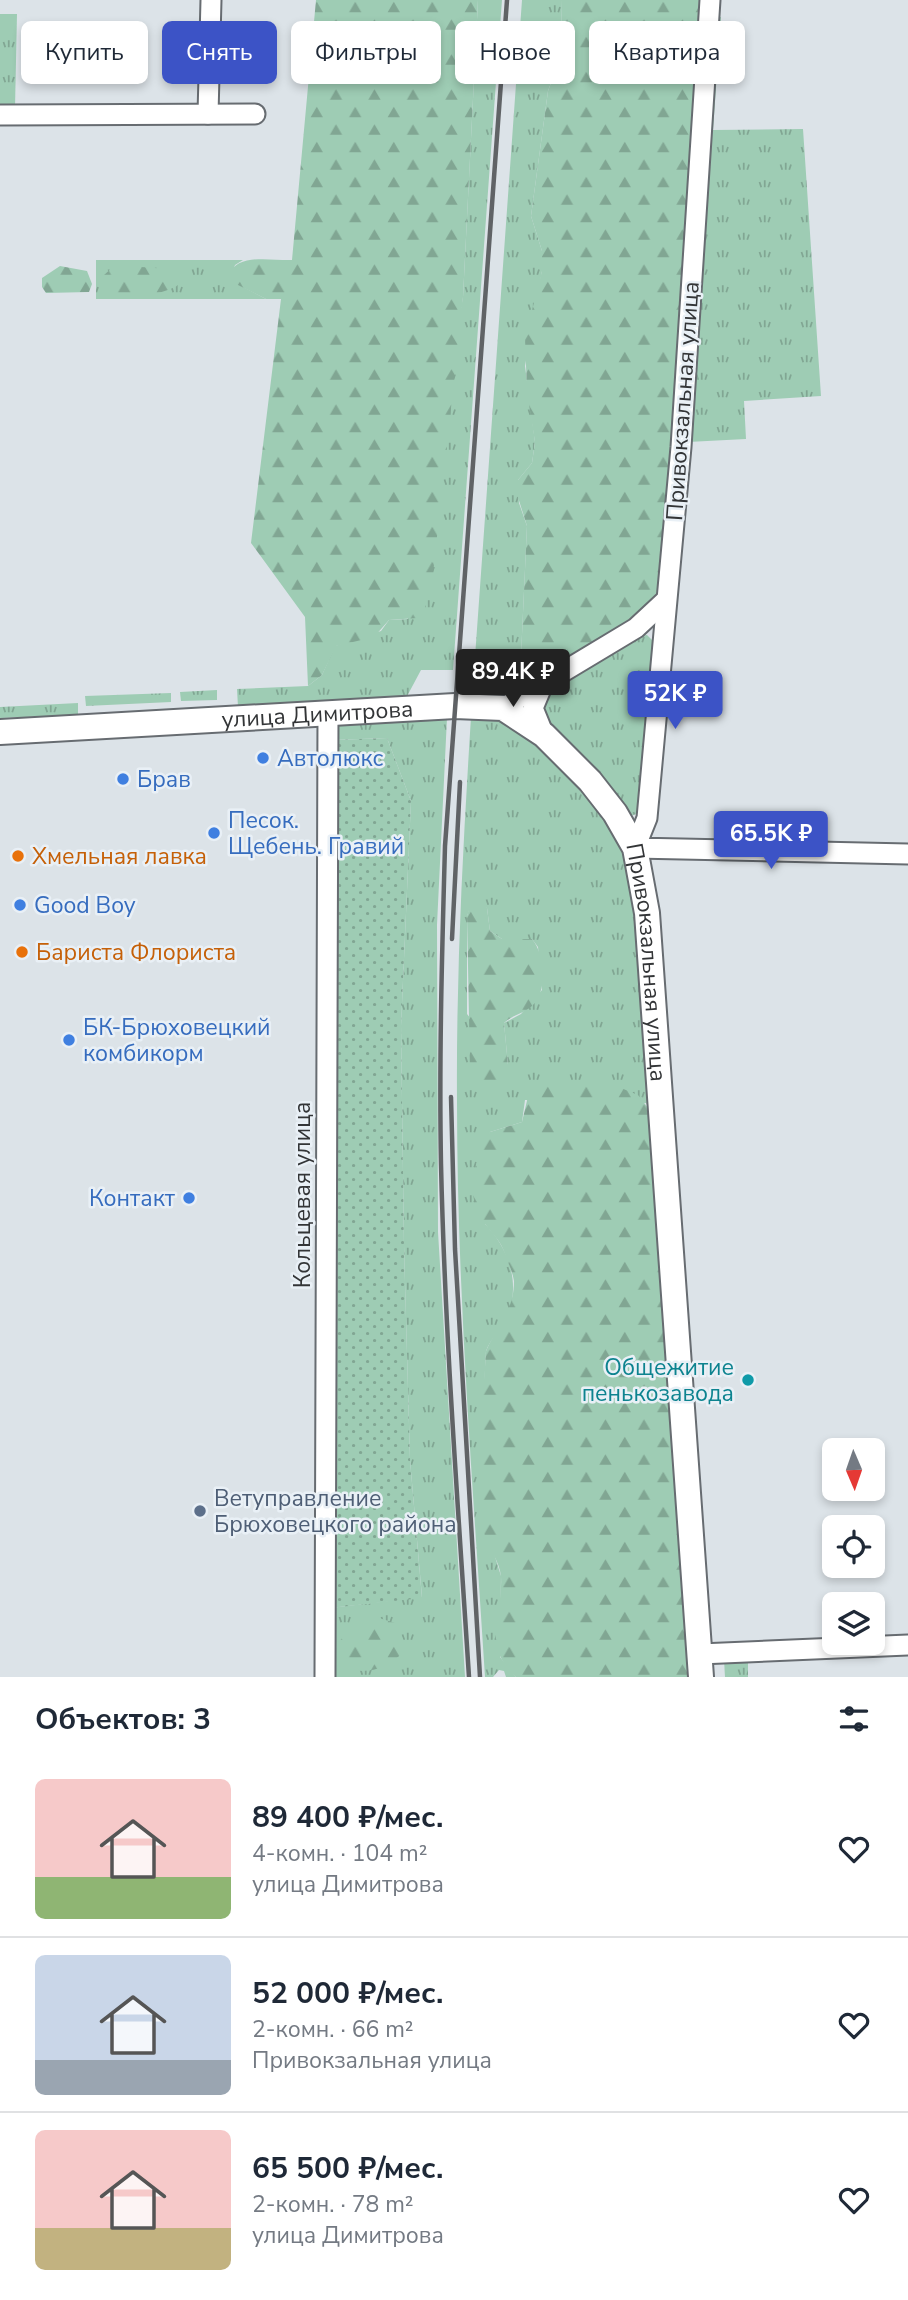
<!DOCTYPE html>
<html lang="ru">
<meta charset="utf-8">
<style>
body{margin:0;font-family:"Nunito Sans",sans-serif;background:#f6f6f7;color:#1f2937;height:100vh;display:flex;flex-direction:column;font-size:26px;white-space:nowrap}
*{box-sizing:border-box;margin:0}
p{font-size:23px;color:#747a83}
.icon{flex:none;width:38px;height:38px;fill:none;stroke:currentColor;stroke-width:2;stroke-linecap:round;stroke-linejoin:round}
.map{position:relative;height:1677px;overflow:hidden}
.details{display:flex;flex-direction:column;background:#fff;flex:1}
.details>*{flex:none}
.top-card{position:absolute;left:21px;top:21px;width:866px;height:63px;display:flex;gap:14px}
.needle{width:46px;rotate:178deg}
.buttons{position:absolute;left:822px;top:1438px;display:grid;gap:14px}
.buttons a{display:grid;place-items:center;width:63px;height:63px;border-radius:10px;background:#fff;box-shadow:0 4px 10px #0003;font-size:35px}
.price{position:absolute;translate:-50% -60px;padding:0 16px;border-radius:7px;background:#3c53c6;color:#fff;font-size:23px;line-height:46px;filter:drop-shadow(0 2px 4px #0008)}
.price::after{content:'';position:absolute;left:50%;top:42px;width:21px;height:16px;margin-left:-10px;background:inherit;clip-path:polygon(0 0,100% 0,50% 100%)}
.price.on{background:#222;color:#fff}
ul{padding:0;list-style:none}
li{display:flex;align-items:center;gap:21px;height:175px;padding:0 35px}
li+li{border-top:2px solid #e0e1e3}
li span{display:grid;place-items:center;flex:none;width:196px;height:140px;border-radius:10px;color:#555}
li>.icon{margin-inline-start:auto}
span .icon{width:84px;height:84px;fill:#fffc;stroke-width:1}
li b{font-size:30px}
h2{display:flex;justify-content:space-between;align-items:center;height:84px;padding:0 35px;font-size:30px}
.chip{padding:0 24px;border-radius:10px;background:#fff;box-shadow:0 4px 10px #0003;font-size:24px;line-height:63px}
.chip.on{background:#3c53c6;color:#fff}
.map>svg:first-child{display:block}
</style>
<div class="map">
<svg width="908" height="1677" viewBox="0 0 908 1677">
<defs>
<pattern id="grass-tufts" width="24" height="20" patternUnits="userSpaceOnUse" patternTransform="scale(1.75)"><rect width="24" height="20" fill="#9eccb4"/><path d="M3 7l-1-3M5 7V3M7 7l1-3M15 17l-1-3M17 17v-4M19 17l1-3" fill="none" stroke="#81a693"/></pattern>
<pattern id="forest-firs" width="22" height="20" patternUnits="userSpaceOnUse" patternTransform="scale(1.75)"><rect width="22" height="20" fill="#9eccb4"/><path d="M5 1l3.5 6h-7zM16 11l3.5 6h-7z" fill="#81a693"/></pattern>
<pattern id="park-dots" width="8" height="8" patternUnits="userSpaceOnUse" patternTransform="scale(1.75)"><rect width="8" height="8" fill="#9eccb4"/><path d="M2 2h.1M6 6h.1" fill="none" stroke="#81a693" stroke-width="1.8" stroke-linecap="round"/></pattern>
</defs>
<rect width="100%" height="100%" fill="#dce3e8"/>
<!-- grass -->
<g fill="url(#grass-tufts)" fill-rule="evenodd">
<polygon points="478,0 502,0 453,670 421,670 405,700 238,707 237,689 308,686 322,675 335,646 381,631 389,620 408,619 463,297"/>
<polygon points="522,0 561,0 562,52 548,91 531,216 542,251 542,271 525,366 535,442 532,463 518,480 519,503 527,526 521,656 535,673 543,673 501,698 472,699"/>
<polygon points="0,14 17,14 15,108 0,108"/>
<polygon points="721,17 713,130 803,129 821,396 744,401 746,439 688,442 715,18"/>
<polygon points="96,260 243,260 235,265 230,280 266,299 96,299"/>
<polygon points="647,635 655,643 640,813 630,816 546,724 543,708 549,693 639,636"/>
<polygon points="217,690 217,700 181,701 180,692"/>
<polygon points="171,693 171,702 86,706 85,696"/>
<polygon points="78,703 78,715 0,718 0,707"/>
<path d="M471 717 498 719 530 737 609 816 632 864 652 1113 646 1103 525 1100 522 1122 490 1132 485 1224C509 1248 522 1286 506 1319 501 1330 491 1338 486 1351L480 1468 483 1518 501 1576 500 1657 516 1677H506L504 1671 499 1670 493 1677H485C473 1487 457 1293 457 1102 456 973 463 845 471 717ZM471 905 487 908 490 931 502 939H532L538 947 542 990 521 1014 504 1023 508 1065 467 1014V916Z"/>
<polygon points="447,718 437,925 438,1232 465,1677 330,1677 330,1608 422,1597 410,1460 404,1246 401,1026 411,801 387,738 333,740 333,725"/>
<polygon points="748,1659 748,1677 725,1677 724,1660"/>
</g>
<!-- forest -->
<g fill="url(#forest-firs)">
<path d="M316 0H478L463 297 432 583 425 608 417 618 389 620 374 637 336 646 322 675 308 686 305 617 251 543 281 299H266L230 281 229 276C236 252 272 261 292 260Z"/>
<path d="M561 0H699L672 462 657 591C645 626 575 655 543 673L529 671 521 656 527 526 516 491 518 480 532 463 535 442 527 392 525 338 542 271V251L531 216 548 91 562 52Z"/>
<path d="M115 265 168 269 175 274 177 286C156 296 126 301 105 290L103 276Z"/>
<polygon points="60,266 87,271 92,284 89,292 46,293 42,287 42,278"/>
<path d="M479 902 487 908 490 931 502 939H532C545 954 548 992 532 1006 523 1014 512 1015 504 1023L508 1065 505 1077 490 1084 477 1079 470 1065 467 916 470 905Z"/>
<path d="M541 1083 621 1088 638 1095 652 1113 689 1677H516C480 1643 503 1618 501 1577 500 1561 488 1548 484 1533 472 1477 483 1407 486 1351 497 1325 514 1312 514 1281 513 1274 510 1267 507 1260 501 1240 497 1240 485 1224 463 1193 474 1162 490 1132L522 1122 530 1088Z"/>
<path d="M379 1618 395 1623 405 1643 404 1652C383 1671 362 1677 337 1664 330 1634 357 1628 379 1618Z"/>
</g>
<!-- park -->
<polygon fill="url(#park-dots)" points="387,738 411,801 401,1026 404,1246 410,1460 422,1598 330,1608 333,740"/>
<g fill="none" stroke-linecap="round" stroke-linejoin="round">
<!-- minor casing -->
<g stroke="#676c71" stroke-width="23">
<g id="minor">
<polyline points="710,0 681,447 647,818 635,848 908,854"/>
<polyline points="208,114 211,0"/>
<polyline points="0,115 255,114"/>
<polyline points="543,684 533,708 544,735"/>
<polyline points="503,708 636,628 665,601"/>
<polyline points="700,1654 908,1645"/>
<polyline points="325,1677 328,713"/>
</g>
</g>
<!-- major casing -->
<g stroke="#676c71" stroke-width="28">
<g id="major">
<path id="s1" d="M0 732 455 706 503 708 544 735 590 781 615 813 635 848 647 913 701 1677"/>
</g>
</g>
<!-- minor -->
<use href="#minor" stroke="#fff" stroke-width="19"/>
<!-- major -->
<use href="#major" stroke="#fff" stroke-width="24"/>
<!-- rail -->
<g stroke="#606366" stroke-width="4.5">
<polyline points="452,939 460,782"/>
<polyline points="451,1097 455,1249 480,1677"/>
<path d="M469 1677C458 1506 445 1335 441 1164 439 1058 442 952 445 846L507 0"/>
</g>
</g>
<!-- markers -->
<g fill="#3f7fe0" stroke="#e9f0f6" stroke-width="2.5">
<circle cx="263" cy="758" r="7"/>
<circle cx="123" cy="779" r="7"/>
<circle cx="214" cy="833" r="7"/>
<circle cx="20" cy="905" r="7"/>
<circle cx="69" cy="1040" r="7"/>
<circle cx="189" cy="1198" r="7"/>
</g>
<g fill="#e8710a" stroke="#e9f0f6" stroke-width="2.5">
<circle cx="18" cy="856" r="7"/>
<circle cx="22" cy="952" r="7"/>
</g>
<circle fill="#0f9aa8" stroke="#e9f0f6" stroke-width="2.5" cx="748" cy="1380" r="7"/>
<circle fill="#5c6f8a" stroke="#e9f0f6" stroke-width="2.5" cx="200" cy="1511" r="7"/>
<g text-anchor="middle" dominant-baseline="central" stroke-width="5" stroke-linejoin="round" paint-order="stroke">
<!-- street labels -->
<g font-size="23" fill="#333537" stroke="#e9f0f6">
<text transform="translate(683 401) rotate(-86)">Привокзальная улица</text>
<text stroke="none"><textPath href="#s1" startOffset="318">улица Димитрова</textPath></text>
<text stroke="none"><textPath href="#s1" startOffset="814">Привокзальная улица</textPath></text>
<text transform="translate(302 1195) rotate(-90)">Кольцевая улица</text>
</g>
<!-- shop labels -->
<g font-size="23" fill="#366cbe" stroke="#e9f0f6" text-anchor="start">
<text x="277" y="758">Автолюкс</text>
<text x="137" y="779">Брав</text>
<text x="228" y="820">Песок.<tspan x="228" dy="26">Щебень. Гравий</tspan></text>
<text x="34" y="905">Good Boy</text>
<text x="83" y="1027">БК-Брюховецкий<tspan x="83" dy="26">комбикорм</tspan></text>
<text x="175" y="1198" text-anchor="end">Контакт</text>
</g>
<!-- food labels -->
<g font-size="23" fill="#c56008" stroke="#e9f0f6" text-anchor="start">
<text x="32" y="856">Хмельная лавка</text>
<text x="36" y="952">Бариста Флориста</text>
</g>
<!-- culture labels -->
<g font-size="23" fill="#0d838f" stroke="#e9f0f6" text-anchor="end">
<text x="734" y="1367">Общежитие<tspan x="734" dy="26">пенькозавода</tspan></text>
</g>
<!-- service labels -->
<g font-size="23" fill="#4e5e75" stroke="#e9f0f6" text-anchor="start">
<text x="214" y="1498">Ветуправление<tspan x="214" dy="26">Брюховецкого района</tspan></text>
</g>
</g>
</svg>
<div class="buttons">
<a><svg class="needle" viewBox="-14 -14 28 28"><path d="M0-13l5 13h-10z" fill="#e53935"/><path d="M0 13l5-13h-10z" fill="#747a83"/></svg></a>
<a><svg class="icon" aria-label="locate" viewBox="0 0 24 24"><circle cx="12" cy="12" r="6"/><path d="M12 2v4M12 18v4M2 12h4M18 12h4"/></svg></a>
<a><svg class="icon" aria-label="layers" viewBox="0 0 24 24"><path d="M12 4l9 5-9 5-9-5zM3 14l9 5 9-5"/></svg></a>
</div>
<b class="price on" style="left:513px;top:709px">89.4K ₽</b>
<b class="price" style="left:675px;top:731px">52K ₽</b>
<b class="price" style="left:771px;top:871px">65.5K ₽</b>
<div class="top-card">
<a class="chip">Купить</a>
<a class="chip on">Снять</a>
<a class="chip">Фильтры</a>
<a class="chip">Новое</a>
<a class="chip">Квартира</a>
</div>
</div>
<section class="details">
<h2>Объектов: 3<svg class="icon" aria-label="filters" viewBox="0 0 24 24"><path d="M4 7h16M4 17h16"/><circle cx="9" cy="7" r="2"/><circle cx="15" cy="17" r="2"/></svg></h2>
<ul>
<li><span style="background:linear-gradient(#f6c9c9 70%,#8fb573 0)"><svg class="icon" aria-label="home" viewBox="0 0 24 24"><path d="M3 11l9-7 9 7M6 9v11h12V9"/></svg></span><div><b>89 400 ₽/мес.</b><p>4-комн. · 104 m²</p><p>улица Димитрова</p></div><svg class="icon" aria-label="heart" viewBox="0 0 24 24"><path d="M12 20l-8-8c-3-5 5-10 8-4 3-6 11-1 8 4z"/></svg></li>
<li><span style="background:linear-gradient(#c9d6e8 75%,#9aa5b1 0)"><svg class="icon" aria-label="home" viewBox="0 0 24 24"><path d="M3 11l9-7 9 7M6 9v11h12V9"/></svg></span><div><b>52 000 ₽/мес.</b><p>2-комн. · 66 m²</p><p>Привокзальная улица</p></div><svg class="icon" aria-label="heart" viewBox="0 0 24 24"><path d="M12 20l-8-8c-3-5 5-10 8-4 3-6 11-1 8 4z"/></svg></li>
<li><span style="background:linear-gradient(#f6c9c9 70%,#c2b280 0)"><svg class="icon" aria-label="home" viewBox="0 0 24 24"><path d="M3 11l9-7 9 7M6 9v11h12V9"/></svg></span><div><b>65 500 ₽/мес.</b><p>2-комн. · 78 m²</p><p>улица Димитрова</p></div><svg class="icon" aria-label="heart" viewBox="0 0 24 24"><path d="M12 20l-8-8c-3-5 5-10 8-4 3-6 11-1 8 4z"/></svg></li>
</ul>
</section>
